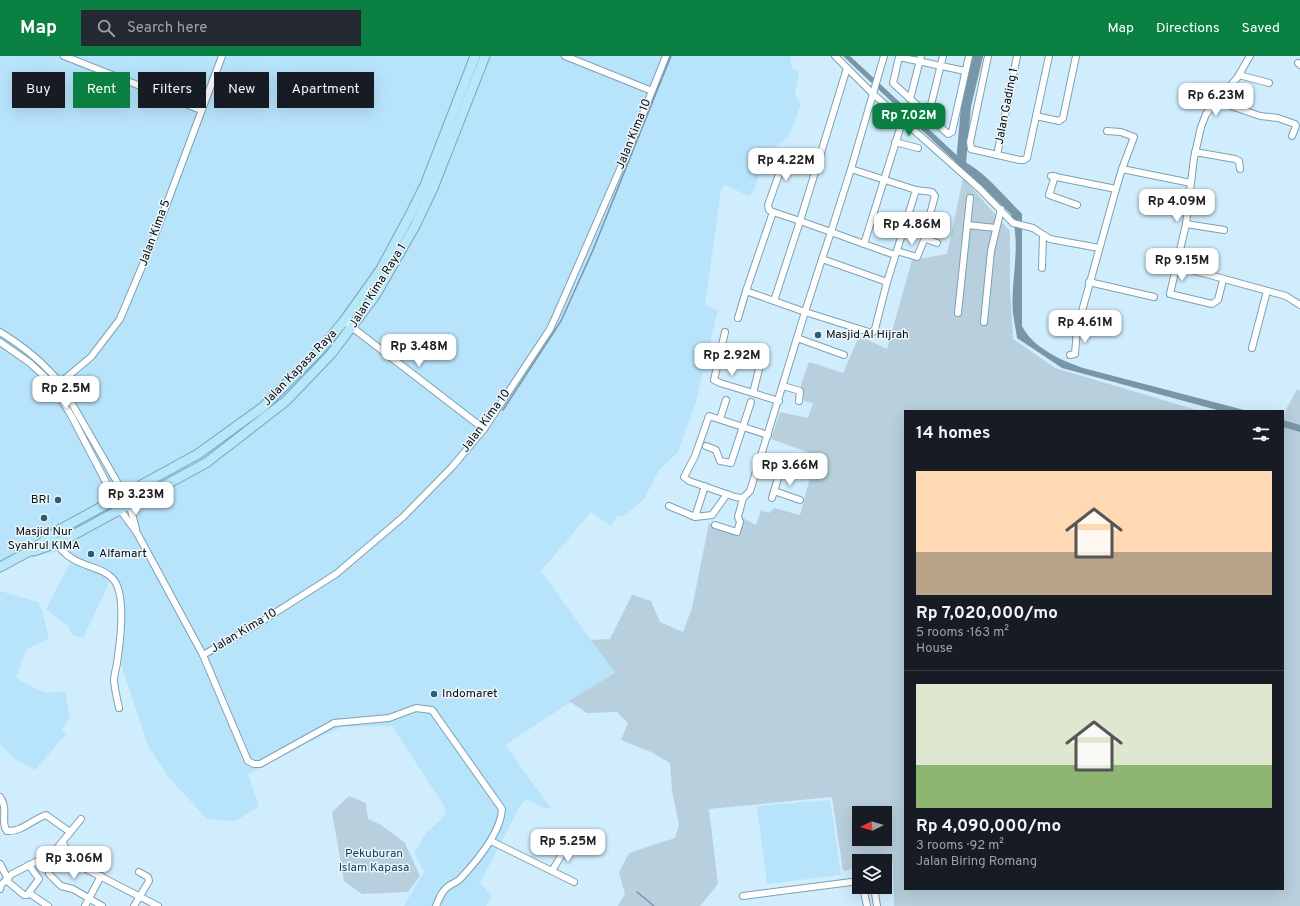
<!DOCTYPE html>
<meta charset="utf-8">
<style>
body{margin:0;font-family:Overpass,sans-serif;background:#242831;color:#f1f3f6;height:100vh;display:flex;flex-direction:column;font-size:15px;white-space:nowrap}
*{box-sizing:border-box;margin:0}
p{font-size:13px;color:#9ea1a6}
.icon{flex:none;width:22px;height:22px;fill:none;stroke:currentColor;stroke-width:2;stroke-linecap:round;stroke-linejoin:round}
.map{position:relative;flex:1;overflow:hidden}
.panel{position:absolute;left:904px;top:354px;width:380px;height:480px;display:flex;flex-direction:column;background:#171b24;border-radius:0px;box-shadow:0 4px 16px #0002}
.panel>*{flex:none}
.top-card{position:absolute;left:12px;top:16px;width:380px;height:36px;display:flex;gap:8px}
.needle{width:26px;rotate:265deg}
.buttons{position:absolute;left:852px;top:750px;display:grid;gap:8px}
.buttons a{display:grid;place-items:center;width:40px;height:40px;border-radius:0px;background:#171b24;box-shadow:0 4px 16px #0002;font-size:20px}
.price{position:absolute;translate:-50% -34px;padding:0 9px;border-radius:8px;background:#fff;color:#222;font-size:13px;line-height:26px;filter:drop-shadow(0 1px 2px #0008)}
.price::after{content:'';position:absolute;left:50%;top:24px;width:12px;height:9px;margin-left:-6px;background:inherit;clip-path:polygon(0 0,100% 0,50% 100%)}
.price.on{background:#0b8043;color:#fff}
ul{padding:0;list-style:none}
li{display:grid;align-content:center;gap:8px;height:212px;padding:0 12px}
li+li{border-top:1px solid #363941}
li span{display:grid;place-items:center;height:124px;border-radius:0px;color:#555}
li>.icon{margin-inline-start:auto}
span .icon{width:72px;height:72px;fill:#fffc;stroke-width:1}
li b{font-size:17px}
h2{display:flex;justify-content:space-between;align-items:center;height:48px;padding:0 12px;font-size:17px}
.tag{padding:0 14px;border-radius:0px;background:#171b24;box-shadow:0 4px 16px #0002;font-size:14px;line-height:36px}
.tag.on{background:#0b8043;color:#fff}
header{display:flex;align-items:center;gap:24px;box-sizing:border-box;height:56px;padding:0 20px;background:#0b8043;color:#fff}
header strong{font-size:19px}
nav{display:flex;gap:22px;margin-inline-start:auto;font-size:14px}
.search{width:280px;height:36px;background:#242831;display:flex;align-items:center;gap:10px;box-sizing:border-box;padding:0 14px;border-radius:0px;color:#9ea1a6;font-size:15px}
.map>svg:first-child{display:block}
</style>
<header>
<strong>Map</strong>
<div class="search"><svg class="icon" aria-label="search" viewBox="0 0 24 24"><circle cx="10" cy="10" r="6"/><path d="M15 15l6 6"/></svg>Search here</div>
<nav><a>Map</a><a>Directions</a><a>Saved</a></nav>
</header>
<div class="map">
<svg width="1300" height="850" viewBox="0 0 1300 850">
<rect width="100%" height="100%" fill="#d0edfd"/>
<!-- built -->
<g fill="#b7e3fb">
<polygon points="0,0 790,0 792,13 799,16 795,38 801,48 789,80 766,98 754,134 749,140 724,129 721,134 705,249 718,254 696,345 678,396 659,414 644,443 623,461 618,459 611,470 591,456 541,515 615,617 505,689 551,752 544,752 526,743 520,750 480,827 492,840 486,850 404,850 424,816 414,797 426,777 444,761 446,753 392,670 342,671 324,679 248,718 259,750 236,765 207,763 170,723 148,690 121,608 124,541 119,527 110,525 83,582 72,579 69,571 46,553 73,501 67,493 23,503 0,517"/>
<polygon points="0,535 38,546 42,555 49,582 26,594 16,622 40,635 47,637 65,635 70,665 68,664 62,674 66,678 35,714 12,701 0,688"/>
<polygon points="830,744 841,819 767,828 757,750"/>
</g>
<!-- green -->
<g fill="#b8cfdd" fill-rule="evenodd">
<path d="M963 122 1010 175V232L1013 283 1055 312 1200 355H905V833H1283V359L1297 333 1300 335V850H894L893 806 885 808V805H859V812L843 815 832 741 709 753 718 828 700 850H618L625 838 619 816 629 797 675 782 679 769 672 735 670 707 651 696 621 684 628 667 617 656 587 657 569 645 615 617 591 584 610 583 632 539 651 545 660 566 683 576 692 552 709 467 736 477 739 460 756 469 761 454 769 457 774 452 800 459 816 399 771 383 780 356 808 362 813 347 804 345 801 328 809 306 843 317 859 280 887 293 912 204 947 198ZM859 757H885V783H859Z"/>
<polygon points="349,740 366,747 368,763 381,769 405,787 420,820 408,836 362,838 344,825 332,756"/>
</g>
<!-- water -->
<g fill="#7896a7">
<path d="M843 0H850L962 104C986 117 1003 139 1022 158V270C1032 291 1062 305 1083 312L1248 355H1221L1062 312 1017 282C1016 274 1014 265 1013 257 1010 226 1022 188 1011 158Z"/>
<polygon points="1283,364 1300,369 1300,376 1283,371"/>
</g>
<g fill="none" stroke-linecap="round" stroke-linejoin="round">
<!-- stream -->
<g stroke="#7896a7" stroke-width="1.5">
<polyline points="503,354 561,265 593,194 671,0"/>
<polyline points="637,836 654,850"/>
</g>
<!-- river -->
<polyline stroke="#7896a7" stroke-width="10" points="961,107 966,50 978,0"/>
<!-- minor casing -->
<g stroke="#7ea0b3" stroke-width="8">
<g id="minor">
<polyline points="64,0 201,54"/>
<polyline points="565,0 652,35"/>
<polyline points="835,0 872,37 980,133 1013,167 1033,172 1050,183 1099,192"/>
<polyline points="988,0 970,86 971,93 1020,104 1024,104 1027,102 1049,0"/>
<polyline points="1298,7 1300,9"/>
<polyline points="847,12 800,165 831,176 851,113"/>
<polyline points="965,15 899,1 893,27 948,78 952,76 969,0"/>
<polyline points="1239,19 1269,27"/>
<polyline points="910,43 921,0"/>
<polyline points="1217,45 1260,60 1278,62 1295,68 1296,70 1292,80"/>
<polyline points="1036,60 1059,65 1063,62 1076,0"/>
<polyline points="928,61 943,0"/>
<polyline points="1107,75 1121,76 1134,81 1122,113"/>
<polyline points="895,86 918,92"/>
<polyline points="1195,96 1235,103 1239,105 1240,113"/>
<polyline points="997,99 1017,0"/>
<polyline points="1051,120 1116,133 1077,273 1075,298 1070,299"/>
<polyline points="1055,120 1049,139 1077,149"/>
<polyline points="1116,133 1122,113 1191,127"/>
<polyline points="916,134 932,136 935,140 924,180 926,183 937,187"/>
<polyline points="773,156 769,154 768,149 787,96"/>
<polyline points="1186,168 1224,174"/>
<polyline points="967,169 996,172"/>
<polyline points="864,188 831,176 822,203 887,226 916,134 851,113 884,0"/>
<polyline points="897,195 917,201 925,182"/>
<polyline points="895,199 864,188 903,63"/>
<polyline points="822,203 805,256 872,277 875,273 887,226"/>
<polyline points="1177,210 1286,240 1300,249"/>
<polyline points="1042,212 1043,179"/>
<polyline points="1223,224 1218,244 1212,248 1170,238 1186,168 1194,102 1201,71 1206,58 1237,22 1250,0"/>
<polyline points="1089,226 1154,241"/>
<polyline points="774,245 800,165 773,156 746,235 805,256 797,282 844,299"/>
<polyline points="958,257 970,142"/>
<polyline points="738,262 746,235"/>
<polyline points="344,265 484,373"/>
<polyline points="984,266 991,195 1001,153"/>
<path d="M0 276C23 290 43 306 60 327L124 438 130 450 136 473"/>
<polyline points="725,276 714,324 720,327 779,345"/>
<polyline points="797,282 759,406 800,418 804,417 807,408"/>
<path d="M0 286 30 307 45 321 54 332 72 361 121 455 137 477 203 599 248 705 254 708H260L334 667 389 662 416 652 432 654 502 753C501 777 475 807 460 823 457 826 453 827 449 830 442 834 439 843 436 850"/>
<polyline points="1252,292 1267,235"/>
<polyline points="719,302 756,308 759,313 753,337"/>
<polyline points="783,330 800,335 799,345"/>
<polyline points="54,332 91,301 120,263 154,182 222,0"/>
<polyline points="720,363 726,344"/>
<polyline points="706,390 716,394 720,405 731,407 751,346"/>
<polyline points="759,406 750,435 743,442 735,441 689,425 684,421 695,400 709,360 768,379"/>
<polyline points="774,435 800,444"/>
<polyline points="772,442 781,412"/>
<polyline points="669,450 695,461 712,459 727,438"/>
<polyline points="695,461 705,430"/>
<polyline points="715,469 737,476 740,466 738,461 743,442"/>
<path d="M64 484 61 493C77 512 101 509 113 523 127 538 120 587 117 607 116 613 114 619 114 625 115 634 117 643 119 652"/>
<polyline points="203,599 256,569 336,518 403,461 452,411 484,373 550,273 556,260 630,90 666,0"/>
<path d="M0 741C9 753 0 767 7 775 22 776 33 763 46 759L70 776"/>
<polyline points="491,785 574,826"/>
<polyline points="63,787 70,800 88,814 158,850"/>
<polyline points="0,808 8,823"/>
<polyline points="552,815 568,788"/>
<polyline points="49,818 61,830 73,833 102,850"/>
<polyline points="7,825 24,839 27,839 39,823 29,809"/>
<polyline points="863,831 867,850"/>
<polyline points="874,831 877,850"/>
<polyline points="0,833 1,829 12,818 53,797 81,763"/>
<polyline points="29,837 48,850"/>
<polyline points="743,840 859,825"/>
<polyline points="85,850 101,820"/>
<polyline points="134,850 149,825 148,821 139,816"/>
</g>
</g>
<!-- secondary casing -->
<g stroke="#7ea0b3" stroke-width="11">
<g id="secondary">
<polyline points="34,495 64,484 206,407 286,345 331,298 375,240 415,170 433,132 485,0"/>
<polyline points="0,511 30,495 61,473 198,398 263,351 319,295 344,265 381,213 411,157 425,129 475,0"/>
</g>
</g>
<!-- minor -->
<use href="#minor" stroke="#fff" stroke-width="6"/>
<!-- secondary -->
<use href="#secondary" stroke="#b6e8fa" stroke-width="9"/>
</g>
<!-- markers -->
<g fill="#275e78" stroke="#eff6fa" stroke-width="1.5">
<circle cx="818" cy="279" r="4"/>
<circle cx="58" cy="444" r="4"/>
<circle cx="44" cy="462" r="4"/>
<circle cx="91" cy="498" r="4"/>
<circle cx="434" cy="638" r="4"/>
</g>
<g text-anchor="middle" dominant-baseline="central" stroke-width="3" stroke-linejoin="round" paint-order="stroke">
<!-- street labels -->
<g font-size="12" fill="#030e15" stroke="#eff6fa">
<text transform="translate(1007 50) rotate(-79)">Jalan Gading 1</text>
<text transform="translate(634 78) rotate(-68)">Jalan Kima 10</text>
<text transform="translate(155 177) rotate(-70)">Jalan Kima 5</text>
<text transform="translate(378 230) rotate(-58)">Jalan Kima Raya 1</text>
<text transform="translate(300 312) rotate(-46)">Jalan Kapasa Raya</text>
<text transform="translate(486 365) rotate(-54)">Jalan Kima 10</text>
<text transform="translate(244 575) rotate(-31)">Jalan Kima 10</text>
</g>
<!-- poi labels -->
<g font-size="12" fill="#030e15" stroke="#eff6fa" text-anchor="start">
<text x="826" y="279">Masjid Al Hijrah</text>
<text x="50" y="444" text-anchor="end">BRI</text>
<text x="44" y="476" text-anchor="middle">Masjid Nur<tspan x="44" dy="14">Syahrul KIMA</tspan></text>
<text x="99" y="498">Alfamart</text>
<text x="442" y="638">Indomaret</text>
</g>
<!-- park labels -->
<g font-size="12" fill="#094660" stroke="#eff6fa">
<text x="374" y="798">Pekuburan<tspan x="374" dy="14">Islam Kapasa</tspan></text>
</g>
</g>
</svg>
<div class="buttons">
<a><svg class="needle" viewBox="-14 -14 28 28"><path d="M0-13l5 13h-10z" fill="#e53935"/><path d="M0 13l5-13h-10z" fill="#9ea1a6"/></svg></a>
<a><svg class="icon" aria-label="layers" viewBox="0 0 24 24"><path d="M12 4l9 5-9 5-9-5zM3 14l9 5 9-5"/></svg></a>
</div>
<b class="price" style="left:1216px;top:61px">Rp 6.23M</b>
<b class="price on" style="left:909px;top:81px">Rp 7.02M</b>
<b class="price" style="left:786px;top:126px">Rp 4.22M</b>
<b class="price" style="left:1177px;top:167px">Rp 4.09M</b>
<b class="price" style="left:912px;top:190px">Rp 4.86M</b>
<b class="price" style="left:1182px;top:226px">Rp 9.15M</b>
<b class="price" style="left:1085px;top:288px">Rp 4.61M</b>
<b class="price" style="left:419px;top:312px">Rp 3.48M</b>
<b class="price" style="left:732px;top:321px">Rp 2.92M</b>
<b class="price" style="left:66px;top:354px">Rp 2.5M</b>
<b class="price" style="left:790px;top:431px">Rp 3.66M</b>
<b class="price" style="left:136px;top:460px">Rp 3.23M</b>
<b class="price" style="left:568px;top:807px">Rp 5.25M</b>
<b class="price" style="left:74px;top:824px">Rp 3.06M</b>
<div class="top-card">
<a class="tag">Buy</a>
<a class="tag on">Rent</a>
<a class="tag">Filters</a>
<a class="tag">New</a>
<a class="tag">Apartment</a>
</div>
<section class="panel">
<h2>14 homes<svg class="icon" aria-label="filters" viewBox="0 0 24 24"><path d="M4 7h16M4 17h16"/><circle cx="9" cy="7" r="2"/><circle cx="15" cy="17" r="2"/></svg></h2>
<ul>
<li><span style="background:linear-gradient(#ffd9b3 65%,#b9a48a 0)"><svg class="icon" aria-label="home" viewBox="0 0 24 24"><path d="M3 11l9-7 9 7M6 9v11h12V9"/></svg></span><div><b>Rp 7,020,000/mo</b><p>5 rooms · 163 m²</p><p>House</p></div></li>
<li><span style="background:linear-gradient(#dfe7d0 65%,#8fb573 0)"><svg class="icon" aria-label="home" viewBox="0 0 24 24"><path d="M3 11l9-7 9 7M6 9v11h12V9"/></svg></span><div><b>Rp 4,090,000/mo</b><p>3 rooms · 92 m²</p><p>Jalan Biring Romang</p></div></li>
</ul>
</section>
</div>
